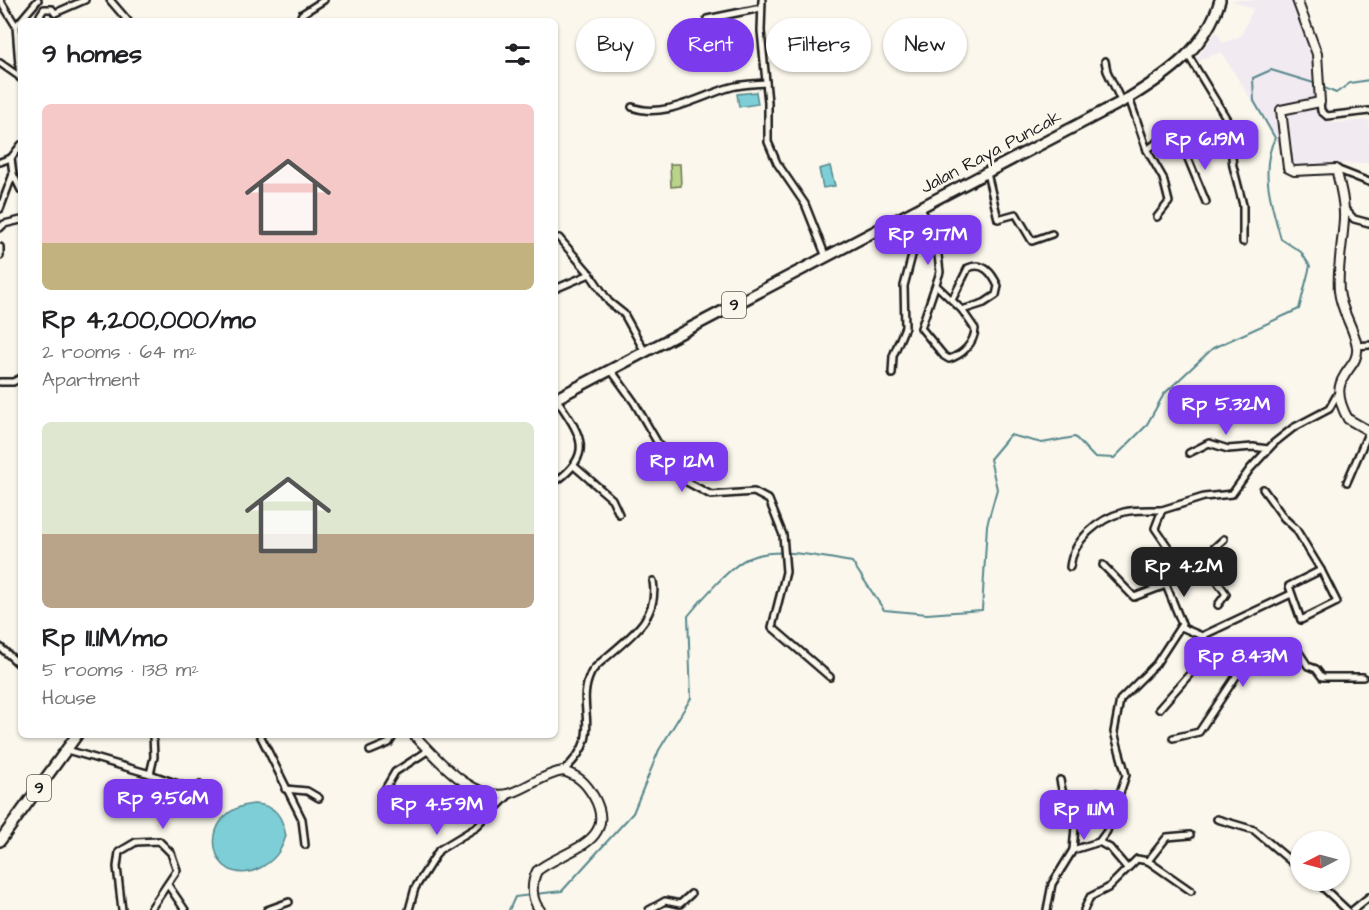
<!DOCTYPE html>
<meta charset="utf-8">
<style>
body{margin:0;font-family:"Architects Daughter",sans-serif;background:#f2f2f2;color:#202124;height:100vh;display:flex;flex-direction:column;font-size:22px;white-space:nowrap}
*{box-sizing:border-box;margin:0}
p{font-size:20px;color:#757577}
.icon{flex:none;width:33px;height:33px;fill:none;stroke:currentColor;stroke-width:2;stroke-linecap:round;stroke-linejoin:round}
.map{position:relative;flex:1;overflow:hidden}
.details{position:absolute;left:18px;top:18px;width:540px;height:720px;display:flex;flex-direction:column;background:#fff;border-radius:9px;box-shadow:0 2px 4px #0004}
.details>*{flex:none}
.top-card{position:absolute;left:576px;top:18px;width:570px;height:54px;display:flex;gap:12px}
.needle{width:39px;rotate:264deg}
.controls{position:absolute;left:1290px;top:831px;display:grid;gap:12px}
.controls a{display:grid;place-items:center;width:60px;height:60px;border-radius:50%;background:#fff;box-shadow:0 2px 4px #0004;font-size:30px}
.price{position:absolute;translate:-50% -51px;padding:0 14px;border-radius:12px;background:#7c3aed;color:#fff;font-size:20px;line-height:39px;filter:drop-shadow(0 2px 3px #0008)}
.price::after{content:'';position:absolute;left:50%;top:36px;width:18px;height:14px;margin-left:-9px;background:inherit;clip-path:polygon(0 0,100% 0,50% 100%)}
.price.selected{background:#222;color:#fff}
ul{padding:0;list-style:none}
li{display:grid;align-content:center;gap:12px;height:318px;padding:0 24px}
li span{display:grid;place-items:center;height:186px;border-radius:9px;color:#555}
li>.icon{margin-inline-start:auto}
span .icon{width:108px;height:108px;fill:#fffc;stroke-width:1}
li b{font-size:26px}
h2{display:flex;justify-content:space-between;align-items:center;height:72px;padding:0 24px;font-size:26px}
.pill{padding:0 21px;border-radius:27px;background:#fff;box-shadow:0 2px 4px #0004;font-size:21px;line-height:54px}
.pill.selected{background:#7c3aed;color:#fff}
.map>svg:first-child{display:block}
</style>
<div class="map">
<svg width="1369" height="910" viewBox="0 0 1369 910">
<rect width="100%" height="100%" fill="#fbf7ec"/>
<filter id="ink" filterUnits="userSpaceOnUse"><feTurbulence type="fractalNoise" baseFrequency=".0167" numOctaves="2"/><feDisplacementMap in="SourceGraphic" scale="12" xChannelSelector="R" yChannelSelector="G"/><feConvolveMatrix kernelMatrix="1 2 1 2 8 2 1 2 1" color-interpolation-filters="sRGB"/></filter>
<g filter="url(#ink)">
<!-- built -->
<polygon fill="#f2eaf1" points="1231,0 1296,0 1332,123 1369,120 1369,163 1292,165 1221,52 1195,62 1216,31 1223,43 1241,36 1253,9"/>
<!-- green -->
<polygon fill="#bad38a" stroke="#6b7853" stroke-width="1.5" points="670,164 680,164 681,186 671,187"/>
<!-- water -->
<g fill="#7dced6" stroke="#56878c" stroke-width="1.5">
<polygon points="756,92 758,104 739,107 737,94"/>
<polygon points="830,166 835,186 823,188 819,169"/>
<path d="M254 804C276 805 282 816 286 836 281 851 275 860 260 868 210 893 192 810 254 804Z"/>
</g>
<g fill="none" stroke-linecap="round" stroke-linejoin="round">
<!-- stream -->
<g stroke="#56878c" stroke-width="2">
<polyline points="1322,87 1336,93 1350,83 1369,80"/>
<path d="M536 894 562 891 633 813 659 750 691 698 688 616C700 601 732 564 749 558 779 546 821 557 852 562L884 610 927 614 982 610 987 525 997 489 990 459 1010 435 1042 443 1075 437 1094 457 1114 458 1146 426 1164 394 1213 348 1299 309 1310 266 1301 252 1281 239C1272 206 1259 170 1275 138L1254 101 1253 78 1271 70 1317 84"/>
<polyline points="509,910 515,897 531,895"/>
</g>
<!-- street casing -->
<g stroke="#1c1c1c" stroke-width="10">
<g id="street">
<polyline points="0,0 16,26"/>
<polyline points="110,0 128,21"/>
<polyline points="762,0 761,31 768,102 768,142 777,163 805,204 826,257"/>
<polyline points="55,13 85,0"/>
<polyline points="707,19 761,8"/>
<polyline points="43,21 40,15 44,9 52,9 55,13"/>
<polyline points="299,21 302,14 324,0"/>
<polyline points="1188,55 1228,121 1233,166 1243,205 1243,242"/>
<polyline points="1105,61 1107,71 1122,103"/>
<polyline points="0,63 20,77"/>
<polyline points="20,78 16,26 38,0"/>
<polyline points="1129,98 1147,150 1163,178 1169,202 1157,217"/>
<polyline points="1320,102 1321,111 1327,116 1369,111"/>
<path d="M632 107C662 119 699 97 728 88 740 84 753 84 766 83"/>
<polyline points="21,145 11,158 13,174 21,190"/>
<polyline points="1147,150 1172,131 1177,132 1206,202"/>
<polyline points="0,162 11,158"/>
<polyline points="1336,169 1369,182"/>
<polyline points="987,173 998,219 1016,214 1032,241 1052,234"/>
<path d="M921 207 937 247 940 272 921 328 944 356 949 359C962 355 974 344 975 329L962 310 937 286"/>
<polyline points="1344,208 1354,219 1369,223"/>
<polyline points="0,209 13,174"/>
<polyline points="0,228 4,224 21,220"/>
<polyline points="559,238 590,274 609,302 624,314 645,352"/>
<polyline points="0,247 0,256"/>
<polyline points="555,289 590,274"/>
<path d="M952 300 968 268C983 261 992 273 998 286L996 295 984 303 962 310"/>
<polyline points="1357,346 1369,345"/>
<polyline points="611,370 634,402 667,459 687,482 711,495 754,492 769,500 783,535 786,572 772,627 830,677"/>
<polyline points="892,374 893,356 905,327 904,286 919,229 914,211"/>
<polyline points="0,382 13,382 21,378"/>
<polyline points="1189,453 1209,443 1228,449 1253,447 1268,449"/>
<polyline points="574,466 612,499 619,514"/>
<path d="M555 482C597 453 579 433 556 398"/>
<polyline points="1347,482 1369,431"/>
<polyline points="1263,489 1284,518 1296,529 1321,570"/>
<polyline points="1201,558 1226,594 1218,605"/>
<polyline points="1177,560 1183,568 1192,568 1224,539"/>
<polyline points="1103,565 1134,597 1166,585"/>
<path d="M1070 567C1073 540 1098 519 1124 512 1135 509 1150 510 1162 510"/>
<polygon points="1321,570 1337,602 1301,620 1289,586"/>
<polyline points="1202,636 1291,594"/>
<polyline points="0,647 21,666"/>
<polyline points="1237,675 1269,658 1296,648 1308,666 1316,669 1322,677 1363,677"/>
<polyline points="1159,709 1210,651 1210,644 1202,636 1181,627"/>
<polyline points="260,735 302,819 305,845"/>
<polyline points="1173,738 1199,732 1237,675 1210,647"/>
<polyline points="67,750 150,774 154,757 153,735"/>
<polyline points="370,751 389,743 394,735"/>
<path d="M563 771C607 733 573 710 591 673 595 666 602 661 608 656 632 635 659 617 653 581"/>
<polyline points="150,774 195,790 200,785"/>
<polyline points="285,789 307,791 319,798"/>
<polyline points="381,796 395,772 429,750"/>
<polyline points="1084,810 1092,805 1098,792"/>
<polyline points="1217,819 1254,830 1300,869"/>
<polyline points="1099,842 1110,848 1127,868"/>
<polyline points="1073,850 1099,842 1107,831 1126,775 1114,732 1120,700 1156,664 1182,624 1166,585 1177,560 1155,528 1162,510 1204,497 1232,494 1250,469 1274,443 1293,428 1329,409 1338,393"/>
<polyline points="1148,861 1167,837 1190,835"/>
<polyline points="1315,880 1347,910"/>
<polyline points="168,885 185,910"/>
<polyline points="122,910 117,867 119,852 136,842 159,841 171,853 177,870 150,910"/>
<polyline points="267,910 289,902"/>
<polyline points="409,910 415,888 439,850 477,827 510,794"/>
<polyline points="649,910 665,901 680,904 691,894"/>
<polyline points="1047,910 1052,884 1073,850 1075,827 1085,805 1078,798 1063,794 1060,780"/>
<polyline points="1084,910 1090,897 1108,888 1137,859 1148,861 1191,891"/>
<polyline points="1353,910 1369,897"/>
</g>
</g>
<!-- secondary casing -->
<g stroke="#1c1c1c" stroke-width="12">
<g id="secondary">
<path d="M1297 0 1317 54 1320 102 1281 110 1288 168 1294 171 1336 169C1340 185 1345 202 1344 218 1343 243 1337 266 1339 291 1341 312 1355 329 1357 347 1360 372 1323 374 1348 419L1369 431"/>
<path d="M414 735C436 757 474 805 511 793 529 787 544 774 563 771 579 776 586 783 594 797 620 844 560 851 537 871 531 883 531 900 540 910"/>
</g>
</g>
<!-- highway casing -->
<g stroke="#1c1c1c" stroke-width="14">
<g id="highway">
<path d="M555 399 1129 98C1168 74 1207 47 1220 0"/>
<polyline points="0,841 77,735"/>
</g>
</g>
<!-- street -->
<use href="#street" stroke="#fbf7ec" stroke-width="5"/>
<!-- secondary -->
<use href="#secondary" stroke="#fbf7ec" stroke-width="8"/>
<!-- highway -->
<use href="#highway" stroke="#fbf7ec" stroke-width="9"/>
</g>
</g>
<g text-anchor="middle" dominant-baseline="central" stroke-width="5" stroke-linejoin="round" paint-order="stroke">
<!-- shield labels -->
<g fill="#fbf7ec" stroke="#5f5e5a" stroke-width="1.5">
<rect x="722" y="292" width="24" height="26" rx="4.5"/>
<rect x="27" y="775" width="24" height="26" rx="4.5"/>
</g>
<g font-size="16" font-weight="bold" fill="#1c1c1c">
<text x="734" y="305">9</text>
<text x="39" y="788">9</text>
</g>
<!-- street labels -->
<g font-size="18" fill="#1c1c1c" stroke="#fbf7ec">
<text transform="translate(991 152) rotate(-28)">Jalan Raya Puncak</text>
</g>
</g>
</svg>
<div class="controls">
<a><svg class="needle" viewBox="-14 -14 28 28"><path d="M0-13l5 13h-10z" fill="#e53935"/><path d="M0 13l5-13h-10z" fill="#757577"/></svg></a>
</div>
<b class="price" style="left:1205px;top:171px">Rp 6.19M</b>
<b class="price" style="left:928px;top:266px">Rp 9.17M</b>
<b class="price" style="left:1226px;top:436px">Rp 5.32M</b>
<b class="price" style="left:682px;top:493px">Rp 12M</b>
<b class="price selected" style="left:1184px;top:598px">Rp 4.2M</b>
<b class="price" style="left:1243px;top:688px">Rp 8.43M</b>
<b class="price" style="left:163px;top:830px">Rp 9.56M</b>
<b class="price" style="left:437px;top:836px">Rp 4.59M</b>
<b class="price" style="left:1084px;top:841px">Rp 11.1M</b>
<div class="top-card">
<a class="pill">Buy</a>
<a class="pill selected">Rent</a>
<a class="pill">Filters</a>
<a class="pill">New</a>
</div>
<section class="details">
<h2>9 homes<svg class="icon" aria-label="filters" viewBox="0 0 24 24"><path d="M4 7h16M4 17h16"/><circle cx="9" cy="7" r="2"/><circle cx="15" cy="17" r="2"/></svg></h2>
<ul>
<li><span style="background:linear-gradient(#f6c9c9 75%,#c2b280 0)"><svg class="icon" aria-label="home" viewBox="0 0 24 24"><path d="M3 11l9-7 9 7M6 9v11h12V9"/></svg></span><div><b>Rp 4,200,000/mo</b><p>2 rooms · 64 m²</p><p>Apartment</p></div></li>
<li><span style="background:linear-gradient(#dfe7d0 60%,#b9a48a 0)"><svg class="icon" aria-label="home" viewBox="0 0 24 24"><path d="M3 11l9-7 9 7M6 9v11h12V9"/></svg></span><div><b>Rp 11.1M/mo</b><p>5 rooms · 138 m²</p><p>House</p></div></li>
</ul>
</section>
</div>
